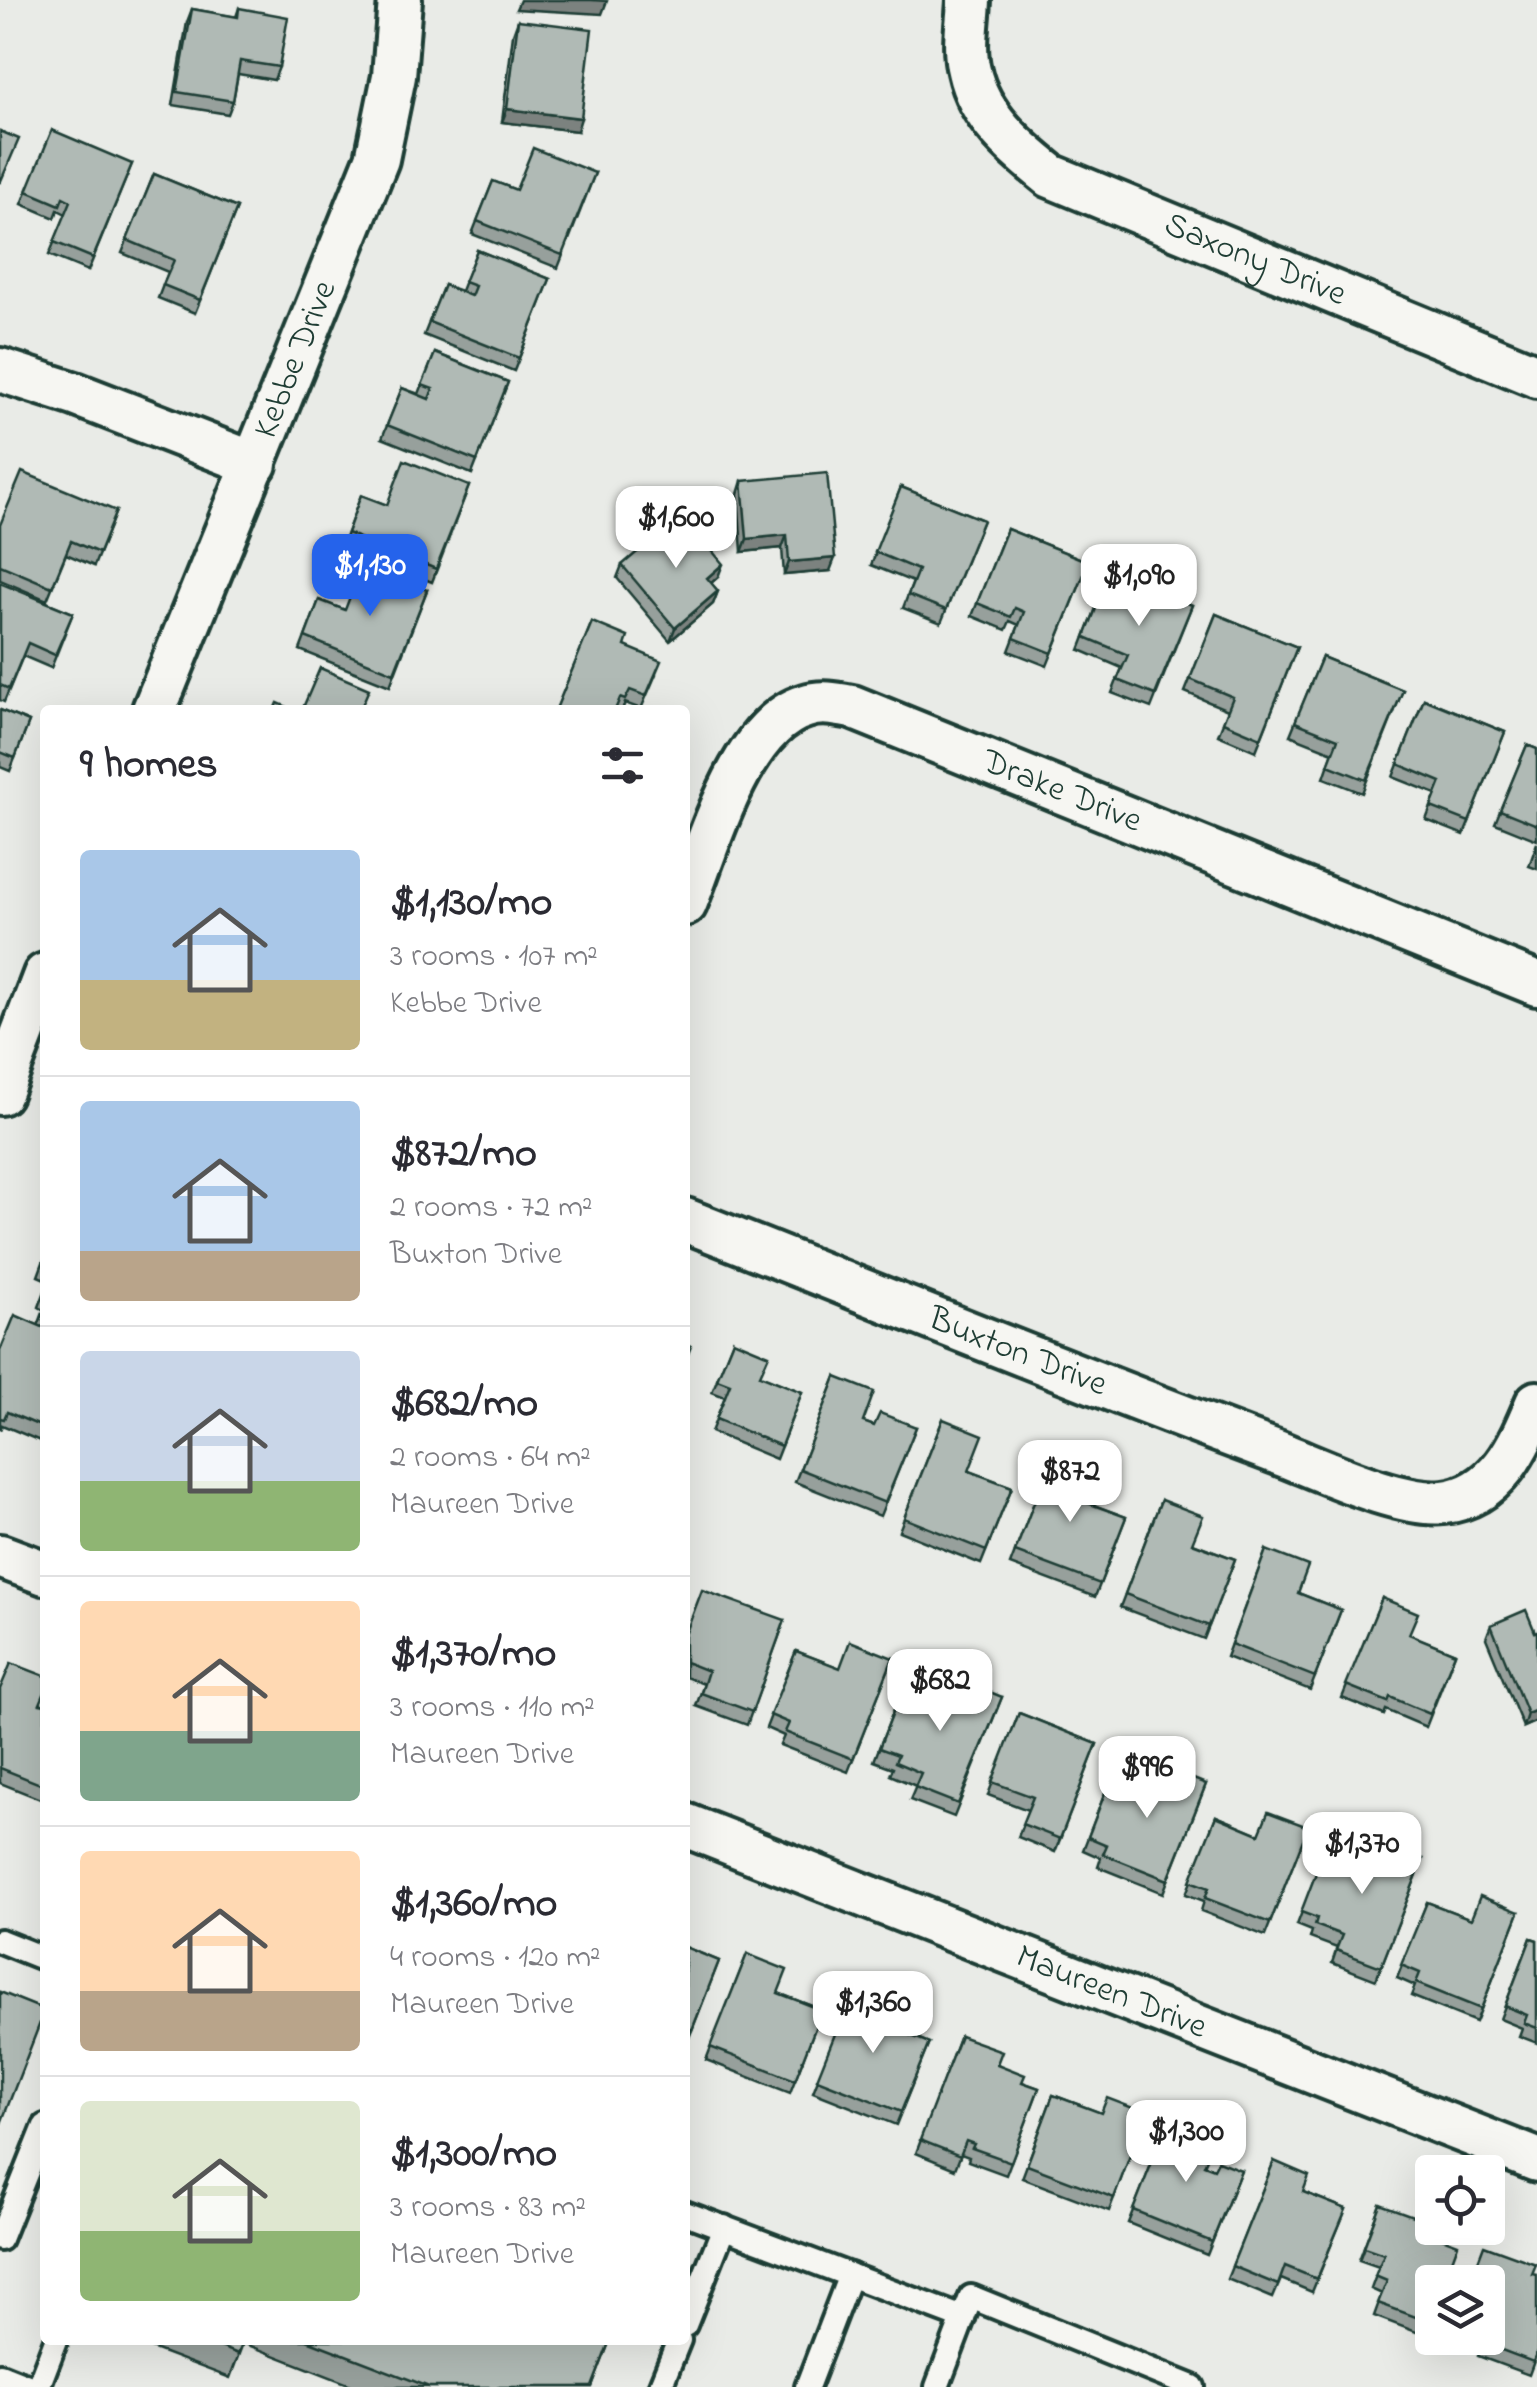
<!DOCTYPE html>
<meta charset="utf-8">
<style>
body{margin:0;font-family:"Indie Flower",sans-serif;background:#f7f7f7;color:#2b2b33;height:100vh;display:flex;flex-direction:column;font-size:38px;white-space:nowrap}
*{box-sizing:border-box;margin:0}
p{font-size:32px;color:#7c7c81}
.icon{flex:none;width:55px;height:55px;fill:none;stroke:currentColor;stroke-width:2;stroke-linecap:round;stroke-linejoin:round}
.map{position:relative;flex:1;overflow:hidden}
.sheet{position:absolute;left:40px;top:705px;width:650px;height:1640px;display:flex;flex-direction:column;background:#fff;border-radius:10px;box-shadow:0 10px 40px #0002}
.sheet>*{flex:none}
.controls{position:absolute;left:1415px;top:2155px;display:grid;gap:20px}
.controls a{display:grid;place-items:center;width:90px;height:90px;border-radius:10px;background:#fff;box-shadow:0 10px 40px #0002;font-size:50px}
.price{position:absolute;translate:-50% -85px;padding:0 22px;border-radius:20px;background:#fff;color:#222;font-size:32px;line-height:65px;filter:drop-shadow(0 2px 5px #0008)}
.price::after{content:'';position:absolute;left:50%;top:60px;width:30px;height:22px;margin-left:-15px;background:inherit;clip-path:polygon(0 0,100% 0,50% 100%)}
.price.active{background:#2563eb;color:#fff}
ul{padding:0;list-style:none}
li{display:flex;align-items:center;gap:30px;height:250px;padding:0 40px}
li+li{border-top:2px solid #e1e1e2}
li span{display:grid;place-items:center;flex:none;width:280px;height:200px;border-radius:10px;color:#555}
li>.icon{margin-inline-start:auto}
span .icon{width:120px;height:120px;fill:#fffc;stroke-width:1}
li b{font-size:42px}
h2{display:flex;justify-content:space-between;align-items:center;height:120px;padding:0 40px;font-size:42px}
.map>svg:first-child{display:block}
</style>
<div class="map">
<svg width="1537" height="2387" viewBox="0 0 1537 2387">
<rect width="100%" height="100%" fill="#e9ebe7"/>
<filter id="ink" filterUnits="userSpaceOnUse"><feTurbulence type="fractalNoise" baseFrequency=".01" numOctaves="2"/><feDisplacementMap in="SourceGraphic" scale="20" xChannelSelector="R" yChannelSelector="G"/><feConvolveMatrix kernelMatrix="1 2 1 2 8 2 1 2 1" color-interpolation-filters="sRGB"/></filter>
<g filter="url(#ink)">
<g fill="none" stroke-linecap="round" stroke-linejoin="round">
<!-- lane casing -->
<g stroke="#1f3d34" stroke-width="30">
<g id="lane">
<polyline points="0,1941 45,1959"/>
<polyline points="685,2213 963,2318"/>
<polyline points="0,2239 45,2126"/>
<polyline points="685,2325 724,2227"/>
<polyline points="0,2375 30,2387"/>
<polyline points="38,2387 56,2340"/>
<polyline points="660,2387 679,2340"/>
<polyline points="807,2387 850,2275"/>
<polyline points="937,2387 971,2297 1193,2387"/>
</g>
</g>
<!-- street casing -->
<g stroke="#1f3d34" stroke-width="50">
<g id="street">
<path id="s1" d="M969 0C968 23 963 48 969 71 979 117 1016 148 1051 176L1537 376"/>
<polyline points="0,370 75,394 255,464"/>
<path id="s2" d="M154 710 377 159 394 76 400 0"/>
<path id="s3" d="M685 904C709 845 740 725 806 706 821 701 836 704 852 707L1537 984"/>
<polyline points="0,1093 45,975"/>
<path id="s4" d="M685 1220C880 1297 1074 1377 1271 1450 1317 1467 1397 1507 1444 1502 1498 1496 1519 1446 1537 1403"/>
<polyline points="0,1556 45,1573"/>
<path id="s5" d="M685 1825 1537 2160"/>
</g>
</g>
<!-- lane -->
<use href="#lane" stroke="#f6f6f2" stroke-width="22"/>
<!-- street -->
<use href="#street" stroke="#f6f6f2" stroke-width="42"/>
</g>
<!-- wall -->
<g fill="#97a09c" stroke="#1f3d34" stroke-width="2.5">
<polygon points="239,8 279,67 274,80 238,74 233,101 228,114 173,105 187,22 192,9 236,17"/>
<polygon points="518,20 577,131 502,122 513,34"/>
<polygon points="132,164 88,271 49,255 66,214 58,210 55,218 22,204 27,191"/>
<polygon points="595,173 558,268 472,234 493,181 516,190"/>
<polygon points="154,174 237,208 195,313 158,298 168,272 122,253"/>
<polygon points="477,250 550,279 514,371 424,335 444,285 461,291"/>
<polygon points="435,353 508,382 472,474 382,438 402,388 419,394"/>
<polygon points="742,481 830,571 784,575 782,548 742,552 738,494"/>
<polygon points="469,486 432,582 342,546 361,495 387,505"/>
<polygon points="901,487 983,520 941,623 903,608 913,582 871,565"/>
<polygon points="116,511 94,566 66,554 47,600 0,580 0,525"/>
<polygon points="1007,529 1089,562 1047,666 1009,651 1019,625 1010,621 1006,630 972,616"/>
<polygon points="622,565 718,577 711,583 718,591 713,604 670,641 617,578"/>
<polygon points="1110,572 1192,605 1151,708 1112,693 1122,668 1080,650"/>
<polygon points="0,583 73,613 51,668 23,656 4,702 0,700"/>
<polygon points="427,590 390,686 300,650 319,600 345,610"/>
<polygon points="1216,614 1297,647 1256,751 1218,735 1228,710 1185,692"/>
<polygon points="592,622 625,646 656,674 641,709 625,703 622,710 556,710"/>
<polygon points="1322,657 1403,690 1362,793 1324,778 1333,752 1290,735"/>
<polygon points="1424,699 1505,732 1464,835 1426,820 1436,794 1393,777"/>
<polygon points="0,710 29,722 10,771 0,767"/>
<polygon points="1527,745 1537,749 1537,840 1495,823"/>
<polygon points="1537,843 1537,869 1529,866"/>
<polygon points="45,1257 45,1279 38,1276"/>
<polygon points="45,1291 45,1443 2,1425 0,1430 0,1351 38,1326 44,1310 39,1307"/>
<polygon points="733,1340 761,1376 802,1392 776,1459 711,1432 725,1397 712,1392"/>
<polygon points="836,1377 863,1422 874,1426 916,1427 880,1516 795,1482"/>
<polygon points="943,1419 970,1471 1012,1487 981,1564 899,1531"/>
<polygon points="1051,1458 1083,1501 1126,1517 1095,1597 1010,1565"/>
<polygon points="1161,1500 1193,1543 1235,1559 1204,1639 1120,1607"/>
<polygon points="1266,1550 1298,1593 1341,1610 1310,1690 1226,1657"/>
<polygon points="1382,1598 1410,1635 1455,1653 1426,1727 1386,1710 1384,1715 1342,1698"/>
<polygon points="785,1620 747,1725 696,1706 704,1684 685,1677 685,1635"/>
<polygon points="1491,1625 1535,1632 1537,1721 1523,1727 1486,1638"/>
<polygon points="796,1651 840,1668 893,1658 848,1772 780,1745 784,1736 766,1728"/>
<polygon points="907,1676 953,1695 1002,1697 954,1817 910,1800 916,1786 890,1775 893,1768 874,1761"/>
<polygon points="0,1689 45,1705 45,1801 0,1783"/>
<polygon points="1019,1713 1097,1744 1055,1852 1018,1837 1028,1810 988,1795"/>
<polygon points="1113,1772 1157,1790 1206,1784 1163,1893 1098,1867 1101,1858 1083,1850"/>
<polygon points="1216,1816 1259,1834 1308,1827 1265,1936 1201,1911 1204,1901 1186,1894"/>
<polygon points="1329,1839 1374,1857 1423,1859 1376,1980 1332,1963 1337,1948 1310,1938 1312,1931 1297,1925"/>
<polygon points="1427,1902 1471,1919 1519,1912 1476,2022 1411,1996 1415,1986 1397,1978"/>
<polygon points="1531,1938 1537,1940 1537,2043 1519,2036 1522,2028 1500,2019"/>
<polygon points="685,1947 719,1961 687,2043 685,2042"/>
<polygon points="747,1954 778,1993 822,2010 790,2093 706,2060"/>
<polygon points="851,1994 886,2026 929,2043 896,2125 813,2092"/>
<polygon points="960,2036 1022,2082 1039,2088 1006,2175 968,2161 969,2157 961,2154 955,2169 916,2153"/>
<polygon points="1053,2095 1101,2113 1146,2113 1109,2211 1022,2178"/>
<polygon points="1168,2122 1201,2153 1205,2165 1214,2169 1241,2170 1207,2255 1128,2223"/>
<polygon points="1274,2161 1303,2192 1346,2209 1312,2292 1281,2279 1273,2298 1227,2279"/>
<polygon points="1380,2204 1429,2233 1432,2313 1424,2335 1374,2316 1382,2294 1371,2289 1379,2267 1359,2260"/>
<polygon points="1532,2274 1537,2353 1529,2375 1478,2356 1484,2338 1488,2338 1488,2282"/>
<polygon points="130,2340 610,2340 592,2387 356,2387 243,2343 230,2378"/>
</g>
<!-- shaded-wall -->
<g fill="#7b827f" stroke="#1f3d34" stroke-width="2.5">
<polygon points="520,0 591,0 607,1 602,14 516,9"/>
<polygon points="507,109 581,118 577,131 502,122"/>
<polygon points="787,535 782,548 742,552 747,539"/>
<polygon points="835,558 830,571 784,575 789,562"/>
<polygon points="723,564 718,577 702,591 707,578"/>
<polygon points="718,591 713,604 670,641 675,628"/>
<polygon points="1537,1710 1537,1721 1523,1727 1527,1714"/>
</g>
<!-- building -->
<g fill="#b0bab5" stroke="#1f3d34" stroke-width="2.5">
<polygon points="239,8 288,17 279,67 240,61 233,101 177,92 192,9 238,17"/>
<polygon points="518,20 592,29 581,118 507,109"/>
<polygon points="52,130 132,164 93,258 54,242 71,201 63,197 60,205 27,191"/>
<polygon points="0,131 19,139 0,183"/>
<polygon points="533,148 595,173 562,255 477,221 493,181 516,190"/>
<polygon points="154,174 237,208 200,300 163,285 174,260 127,240"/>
<polygon points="477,250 550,279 519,358 429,322 444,285 471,296 475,286 464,282"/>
<polygon points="435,353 508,382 477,461 387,425 402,388 429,399 433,389 422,385"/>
<polygon points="404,460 469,486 436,569 347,533 361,495 387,505"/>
<polygon points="22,472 116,511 99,553 71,541 52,587 0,565 0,525"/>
<polygon points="827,473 835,558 789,562 787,535 747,539 742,481"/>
<polygon points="901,487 983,520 946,610 908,595 918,570 875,552"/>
<polygon points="682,514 723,564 707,578 718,591 675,628 622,565"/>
<polygon points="1007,529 1089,562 1052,653 1014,638 1024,612 1015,608 1011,617 977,603"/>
<polygon points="362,565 427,590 394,673 305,637 319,600 345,610"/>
<polygon points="1110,572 1192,605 1155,695 1117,680 1128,655 1085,637"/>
<polygon points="0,583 73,613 55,655 28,643 9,689 0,685"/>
<polygon points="1216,614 1297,647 1261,738 1223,722 1233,697 1190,679"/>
<polygon points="592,622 628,637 625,646 661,661 646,696 630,690 625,700 620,698 615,710 559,710 556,709"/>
<polygon points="1322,657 1403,690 1366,780 1328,765 1338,739 1295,722"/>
<polygon points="320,668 369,689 360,710 302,710"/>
<polygon points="1424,699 1505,732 1469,822 1431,807 1441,782 1398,764"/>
<polygon points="278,703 294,710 275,710"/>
<polygon points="0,710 29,722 15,758 0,752"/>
<polygon points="1527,745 1537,749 1537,825 1500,810"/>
<polygon points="15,1315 45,1328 45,1428 7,1412 4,1419 0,1418 0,1351"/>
<polygon points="733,1340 769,1355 760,1375 802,1392 781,1446 716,1419 730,1384 717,1379"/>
<polygon points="685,1343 691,1346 685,1362"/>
<polygon points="836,1377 874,1392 863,1422 874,1426 880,1413 916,1427 885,1503 800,1469"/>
<polygon points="943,1419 983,1435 969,1471 1012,1487 986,1551 904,1518"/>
<polygon points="1051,1458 1093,1474 1082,1501 1126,1517 1100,1584 1015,1552"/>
<polygon points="1161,1500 1203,1516 1192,1543 1235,1559 1209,1626 1125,1594"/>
<polygon points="1266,1550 1308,1566 1298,1593 1341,1610 1315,1677 1231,1644"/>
<polygon points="702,1590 785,1620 752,1712 701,1693 708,1671 685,1662 685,1635"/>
<polygon points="1382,1598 1418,1613 1409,1634 1455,1653 1430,1714 1390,1697 1388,1702 1346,1685"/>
<polygon points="1526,1610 1535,1632 1537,1631 1537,1710 1527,1714 1491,1625"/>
<polygon points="850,1641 893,1658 853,1759 785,1732 789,1723 770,1715 796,1651 840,1668"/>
<polygon points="11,1663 45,1676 45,1692 40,1704 45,1705 45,1786 0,1768 0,1689"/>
<polygon points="907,1676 953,1695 959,1679 1002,1697 958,1804 915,1787 921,1773 895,1762 898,1755 879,1748"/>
<polygon points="1019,1713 1097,1744 1060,1839 1022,1824 1033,1797 992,1782"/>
<polygon points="1166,1768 1206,1784 1168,1880 1103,1854 1107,1845 1088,1837 1113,1772 1157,1790"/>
<polygon points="1268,1812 1308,1827 1270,1923 1205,1898 1209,1888 1190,1881 1216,1816 1259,1834"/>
<polygon points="1329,1839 1374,1857 1380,1842 1423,1859 1381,1967 1336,1950 1342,1935 1315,1925 1317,1918 1301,1912"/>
<polygon points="1480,1896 1519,1912 1481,2009 1416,1983 1420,1973 1401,1965 1427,1902 1471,1919"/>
<polygon points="1531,1938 1537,1940 1537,2028 1524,2023 1527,2015 1505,2006"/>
<polygon points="685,1947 719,1961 692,2030 685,2027"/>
<polygon points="747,1954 787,1970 778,1993 822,2010 795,2080 710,2047"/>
<polygon points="0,1992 45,2010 0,2126"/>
<polygon points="851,1994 892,2010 885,2025 929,2043 901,2112 817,2079"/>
<polygon points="960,2036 1002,2051 997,2064 1025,2075 1022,2082 1039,2088 1011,2162 972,2148 974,2144 966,2141 960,2156 920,2140"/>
<polygon points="1053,2095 1101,2113 1107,2098 1146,2113 1114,2198 1027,2165"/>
<polygon points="1168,2122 1207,2137 1201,2153 1208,2156 1204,2165 1214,2169 1218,2161 1241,2170 1212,2242 1133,2210"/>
<polygon points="1274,2161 1309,2176 1303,2192 1346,2209 1317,2279 1285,2266 1278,2285 1232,2266"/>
<polygon points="1380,2204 1432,2223 1429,2233 1458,2244 1444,2282 1432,2282 1432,2313 1429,2322 1378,2303 1387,2281 1375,2276 1384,2254 1364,2247"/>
<polygon points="1484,2245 1536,2264 1532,2274 1537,2275 1537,2352 1533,2362 1483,2343 1485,2338 1488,2338 1488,2329 1490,2321 1488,2320 1488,2282 1470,2282"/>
<polygon points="203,2340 244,2340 238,2354"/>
<polygon points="307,2340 610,2340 592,2387 429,2387"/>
</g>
</g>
<g text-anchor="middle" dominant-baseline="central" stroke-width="10" stroke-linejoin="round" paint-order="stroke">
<!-- street labels -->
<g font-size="35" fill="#1f3d34" stroke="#f6f6f2">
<text stroke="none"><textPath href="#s1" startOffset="428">Saxony Drive</textPath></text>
<text stroke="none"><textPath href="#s2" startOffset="378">Kebbe Drive</textPath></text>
<text stroke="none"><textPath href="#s3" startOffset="512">Drake Drive</textPath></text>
<text stroke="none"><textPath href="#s4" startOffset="358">Buxton Drive</textPath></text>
<text stroke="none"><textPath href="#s5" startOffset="458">Maureen Drive</textPath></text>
</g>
</g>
</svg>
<div class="controls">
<a><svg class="icon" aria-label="locate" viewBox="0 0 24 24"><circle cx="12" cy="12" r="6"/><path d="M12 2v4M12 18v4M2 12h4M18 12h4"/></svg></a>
<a><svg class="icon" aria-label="layers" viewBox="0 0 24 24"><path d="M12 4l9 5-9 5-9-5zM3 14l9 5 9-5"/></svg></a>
</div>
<b class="price" style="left:676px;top:571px">$1,600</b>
<b class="price active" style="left:370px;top:619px">$1,130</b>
<b class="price" style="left:1139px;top:629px">$1,090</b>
<b class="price" style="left:1070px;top:1525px">$872</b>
<b class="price" style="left:940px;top:1734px">$682</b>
<b class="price" style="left:1147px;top:1821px">$996</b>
<b class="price" style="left:1362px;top:1897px">$1,370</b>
<b class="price" style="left:873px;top:2056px">$1,360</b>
<b class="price" style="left:1186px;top:2185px">$1,300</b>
<section class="sheet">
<h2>9 homes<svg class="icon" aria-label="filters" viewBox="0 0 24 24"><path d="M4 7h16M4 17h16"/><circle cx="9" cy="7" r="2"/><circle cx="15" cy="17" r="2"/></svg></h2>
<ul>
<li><span style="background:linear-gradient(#a9c7e8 65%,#c2b280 0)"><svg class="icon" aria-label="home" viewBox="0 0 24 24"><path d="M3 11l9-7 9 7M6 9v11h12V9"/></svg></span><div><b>$1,130/mo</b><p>3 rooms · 107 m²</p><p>Kebbe Drive</p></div></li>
<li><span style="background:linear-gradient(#a9c7e8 75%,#b9a48a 0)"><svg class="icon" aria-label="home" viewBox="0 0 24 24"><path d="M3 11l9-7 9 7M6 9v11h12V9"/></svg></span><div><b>$872/mo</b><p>2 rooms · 72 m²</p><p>Buxton Drive</p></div></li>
<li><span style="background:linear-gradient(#c9d6e8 65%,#8fb573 0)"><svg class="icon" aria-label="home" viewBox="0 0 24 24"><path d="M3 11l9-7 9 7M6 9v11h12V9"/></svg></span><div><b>$682/mo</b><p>2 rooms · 64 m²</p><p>Maureen Drive</p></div></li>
<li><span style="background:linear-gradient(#ffd9b3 65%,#7fa58c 0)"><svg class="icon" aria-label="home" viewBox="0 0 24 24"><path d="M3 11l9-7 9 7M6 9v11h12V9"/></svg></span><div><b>$1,370/mo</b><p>3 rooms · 110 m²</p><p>Maureen Drive</p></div></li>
<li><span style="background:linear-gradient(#ffd9b3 70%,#b9a48a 0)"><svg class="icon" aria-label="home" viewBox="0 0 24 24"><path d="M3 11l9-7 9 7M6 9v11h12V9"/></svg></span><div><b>$1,360/mo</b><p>4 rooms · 120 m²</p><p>Maureen Drive</p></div></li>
<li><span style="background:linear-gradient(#dfe7d0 65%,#8fb573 0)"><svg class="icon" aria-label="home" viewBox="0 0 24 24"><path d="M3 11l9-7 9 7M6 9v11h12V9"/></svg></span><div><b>$1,300/mo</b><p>3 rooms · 83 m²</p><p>Maureen Drive</p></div></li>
</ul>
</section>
</div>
